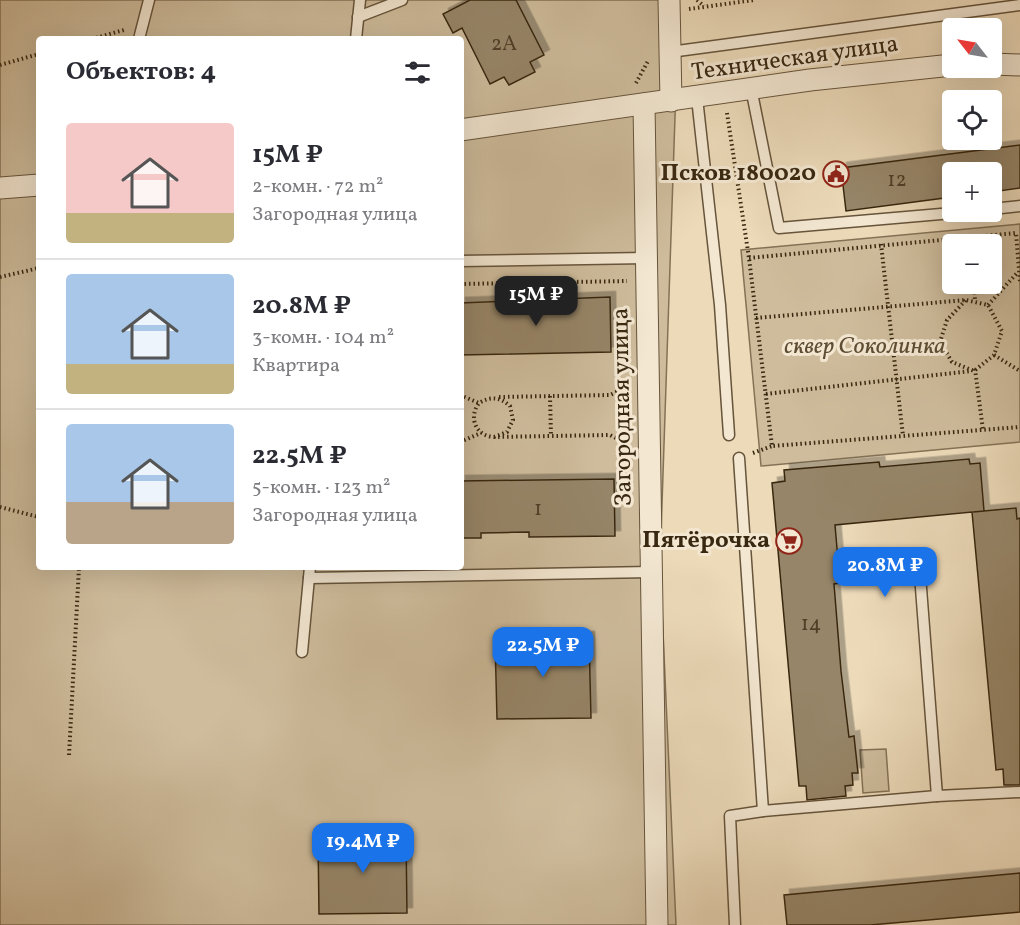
<!DOCTYPE html>
<html lang="ru">
<meta charset="utf-8">
<style>
body{margin:0;font-family:Vollkorn,serif;background:#f2f2f3;color:#2b2b33;height:100vh;display:flex;flex-direction:column;font-size:22px;white-space:nowrap}
*{box-sizing:border-box;margin:0}
p{font-size:20px;color:#7c7c81}
.icon{flex:none;width:33px;height:33px;fill:none;stroke:currentColor;stroke-width:2;stroke-linecap:round;stroke-linejoin:round}
.map{position:relative;flex:1;overflow:hidden}
.sheet{position:absolute;left:36px;top:36px;width:428px;height:534px;display:flex;flex-direction:column;background:#fff;border-radius:6px;box-shadow:0 6px 24px #0002}
.sheet>*{flex:none}
.needle{width:39px;rotate:301deg}
.fabs{position:absolute;left:942px;top:18px;display:grid;gap:12px}
.fabs a{display:grid;place-items:center;width:60px;height:60px;border-radius:6px;background:#fff;box-shadow:0 6px 24px #0002;font-size:30px}
.price{position:absolute;translate:-50% -51px;padding:0 14px;border-radius:12px;background:#1a73e8;color:#fff;font-size:20px;line-height:39px;filter:drop-shadow(0 2px 3px #0008)}
.price::after{content:'';position:absolute;left:50%;top:36px;width:18px;height:14px;margin-left:-9px;background:inherit;clip-path:polygon(0 0,100% 0,50% 100%)}
.price.on{background:#222;color:#fff}
ul{padding:0;list-style:none}
li{display:flex;align-items:center;gap:18px;height:150px;padding:0 30px}
li+li{border-top:2px solid #e1e1e2}
li span{display:grid;place-items:center;flex:none;width:168px;height:120px;border-radius:6px;color:#555}
li>.icon{margin-inline-start:auto}
span .icon{width:72px;height:72px;fill:#fffc;stroke-width:1}
li b{font-size:26px}
h2{display:flex;justify-content:space-between;align-items:center;height:72px;padding:0 30px;font-size:26px}
.map>svg:first-child{display:block}
</style>
<div class="map">
<svg width="1020" height="925" viewBox="0 0 1020 925">
<defs>
<filter id="shadow"><feDropShadow dx="5.5" dy="-5.5" stdDeviation="0" flood-color="#0004"/></filter>
</defs>
<rect width="100%" height="100%" fill="#ecdab9"/>
<filter id="stains"><feTurbulence type="fractalNoise" baseFrequency=".00333" numOctaves="4"/><feColorMatrix values="0 0 0 0 .2 0 0 0 0 .09 0 0 0 0 .02 0 0 0 .5 -.17"/></filter>
<radialGradient id="worn" r=".72"><stop offset=".6" stop-color="#630" stop-opacity="0"/><stop offset="1" stop-color="#630" stop-opacity=".3"/></radialGradient>
<!-- green -->
<g fill="#cebc9c" stroke="#847256" stroke-width="1.5" fill-rule="evenodd">
<path d="M0 0H676V87L660 564 676 925H0ZM39 39H460V567H39Z"/>
<path d="M1020 224V442L761 466 741 250ZM992 244V284H952V244Z"/>
<polygon points="886,749 889,791 863,793 860,750"/>
</g>
<!-- building -->
<g fill="#968568" stroke="#392811" stroke-width="1.5" filter="url(#shadow)">
<polygon points="470,0 516,0 544,55 530,62 535,72 509,85 504,77 490,84 462,28 453,33 443,14"/>
<polygon points="1020,145 1020,188 992,192 992,172 952,172 952,197 846,211 841,168"/>
<polygon points="610,297 611,352 460,355 460,303"/>
<polygon points="969,459 970,464 980,463 984,511 973,512 1016,508 1017,519 1020,518 1020,785 1004,785 1003,769 996,770 972,512 835,525 840,583 834,584 841,671 849,737 854,736 858,773 852,773 853,785 845,786 846,796 807,800 806,786 799,786 772,483 785,481 784,470 879,462 880,467"/>
<polygon points="614,479 615,536 529,537 529,532 481,533 481,538 460,538 460,481"/>
<polygon points="589,637 591,718 497,719 495,639"/>
<polygon points="406,835 407,913 319,914 318,836"/>
<polygon points="1020,873 1020,912 870,925 787,925 784,895"/>
</g>
<g fill="none" stroke-linecap="round" stroke-linejoin="round">
<!-- service casing -->
<g stroke="#66543b" stroke-width="13">
<g id="service">
<polyline points="358,17 402,0"/>
<polyline points="139,39 149,0"/>
<polyline points="356,39 360,0"/>
<polyline points="670,52 1020,5"/>
<polyline points="751,88 779,228 964,212"/>
<polyline points="697,98 720,305 729,435"/>
<polyline points="992,209 1020,206"/>
<polyline points="460,261 646,258"/>
<polyline points="739,458 763,811 937,796"/>
<polyline points="919,562 937,796 1020,792"/>
<polyline points="309,578 651,572"/>
<polyline points="302,652 310,567"/>
<polyline points="735,925 730,816 763,811"/>
</g>
</g>
<!-- minor casing -->
<g stroke="#66543b" stroke-width="23">
<g id="minor">
<polyline points="669,0 671,101"/>
<polyline points="992,64 1020,65"/>
<polyline points="644,104 657,925"/>
<polyline points="460,130 810,80 952,65"/>
<polyline points="0,188 39,185"/>
</g>
</g>
<!-- path -->
<g stroke="#392811" stroke-width="4" stroke-dasharray="1.5 3" stroke-linecap="butt">
<polyline points="697,0 704,6"/>
<polyline points="689,9 754,0"/>
<polyline points="92,39 124,30"/>
<polyline points="0,65 39,54"/>
<polyline points="636,83 648,61"/>
<polyline points="727,113 749,258 772,446 1020,427"/>
<polyline points="881,244 903,436"/>
<polyline points="749,258 1016,233 1020,282"/>
<polyline points="0,277 39,268"/>
<polyline points="460,284 627,281"/>
<polyline points="974,284 975,301"/>
<polyline points="988,305 1018,272"/>
<polyline points="756,318 966,300 988,305 1002,331 994,355 974,371 952,362 940,342 947,320 966,300"/>
<polyline points="994,355 1020,371"/>
<polyline points="975,369 983,430"/>
<polyline points="766,394 971,371"/>
<polyline points="460,395 479,403"/>
<polyline points="550,396 551,436"/>
<polyline points="499,397 610,395 627,387"/>
<path d="M494 437 507 432 513 420 510 406C500 397 491 396 479 403 468 418 476 436 494 437L610 435 628 444"/>
<polyline points="460,442 481,433"/>
<polyline points="753,453 772,446"/>
<polyline points="0,507 39,517"/>
<polyline points="69,755 79,567"/>
</g>
<!-- service -->
<use href="#service" stroke="#f3e7d2" stroke-width="10"/>
<!-- minor -->
<use href="#minor" stroke="#f3e7d2" stroke-width="21"/>
</g>
<!-- icons -->
<defs>
<g id="civic-ring" transform="scale(1.35)"><circle r="9.5" fill="#f3e7d2" stroke="#8f2418" stroke-width="1.5"/><path d="M-.6-6.5H3V-4.5H.6V-3L4-1V1h2V6H-6V1h2V-1L-.6-3ZM-1.2 2.5V6h2.4V2.5Z" fill="#8f2418"/></g>
<g id="supermarket-ring" transform="scale(1.35)"><circle r="9.5" fill="#f3e7d2" stroke="#8f2418" stroke-width="1.5"/><path d="M-6-5.5h2.5l.6 2H6L4.5 2H-2.5L-4.4-4H-6ZM-1.5 3.2a1.3 1.3 0 1 0 .1 0ZM3 3.2a1.3 1.3 0 1 0 .1 0Z" fill="#8f2418"/></g>
</defs>
<g fill-rule="evenodd">
<use href="#civic-ring" x="836" y="174"/>
<use href="#supermarket-ring" x="789" y="541"/>
</g>
<g text-anchor="middle" dominant-baseline="central" stroke-width="6" stroke-linejoin="round" paint-order="stroke">
<!-- number labels -->
<g font-size="21" fill="#503f27">
<text x="504" y="44">2А</text>
<text x="897" y="180">12</text>
<text x="538" y="509">1</text>
<text x="811" y="624">14</text>
</g>
<!-- street labels -->
<g font-size="24" fill="#392811" stroke="#f3e7d2">
<text transform="translate(795 59) rotate(-8)">Техническая улица</text>
<text transform="translate(623 407) rotate(-91)">Загородная улица</text>
</g>
<!-- poi labels -->
<g font-size="24" font-weight="bold" fill="#392811" stroke="#f3e7d2" text-anchor="end">
<text x="816" y="174">Псков 180020</text>
<text x="770" y="541">Пятёрочка</text>
</g>
<!-- park labels -->
<g font-size="24" font-style="italic" fill="#5e4d34" stroke="#f3e7d2">
<text x="865" y="347">сквер Соколинка</text>
</g>
</g>
<rect width="100%" height="100%" filter="url(#stains)"/>
<rect width="100%" height="100%" fill="url(#worn)"/>
</svg>
<div class="fabs">
<a><svg class="needle" viewBox="-14 -14 28 28"><path d="M0-13l5 13h-10z" fill="#e53935"/><path d="M0 13l5-13h-10z" fill="#7c7c81"/></svg></a>
<a><svg class="icon" aria-label="locate" viewBox="0 0 24 24"><circle cx="12" cy="12" r="6"/><path d="M12 2v4M12 18v4M2 12h4M18 12h4"/></svg></a>
<a>+</a>
<a>−</a>
</div>
<b class="price on" style="left:536px;top:327px">15M ₽</b>
<b class="price" style="left:885px;top:598px">20.8M ₽</b>
<b class="price" style="left:543px;top:678px">22.5M ₽</b>
<b class="price" style="left:363px;top:874px">19.4M ₽</b>
<section class="sheet">
<h2>Объектов: 4<svg class="icon" aria-label="filters" viewBox="0 0 24 24"><path d="M4 7h16M4 17h16"/><circle cx="9" cy="7" r="2"/><circle cx="15" cy="17" r="2"/></svg></h2>
<ul>
<li><span style="background:linear-gradient(#f6c9c9 75%,#c2b280 0)"><svg class="icon" aria-label="home" viewBox="0 0 24 24"><path d="M3 11l9-7 9 7M6 9v11h12V9"/></svg></span><div><b>15M ₽</b><p>2-комн. · 72 m²</p><p>Загородная улица</p></div></li>
<li><span style="background:linear-gradient(#a9c7e8 75%,#c2b280 0)"><svg class="icon" aria-label="home" viewBox="0 0 24 24"><path d="M3 11l9-7 9 7M6 9v11h12V9"/></svg></span><div><b>20.8M ₽</b><p>3-комн. · 104 m²</p><p>Квартира</p></div></li>
<li><span style="background:linear-gradient(#a9c7e8 65%,#b9a48a 0)"><svg class="icon" aria-label="home" viewBox="0 0 24 24"><path d="M3 11l9-7 9 7M6 9v11h12V9"/></svg></span><div><b>22.5M ₽</b><p>5-комн. · 123 m²</p><p>Загородная улица</p></div></li>
</ul>
</section>
</div>
